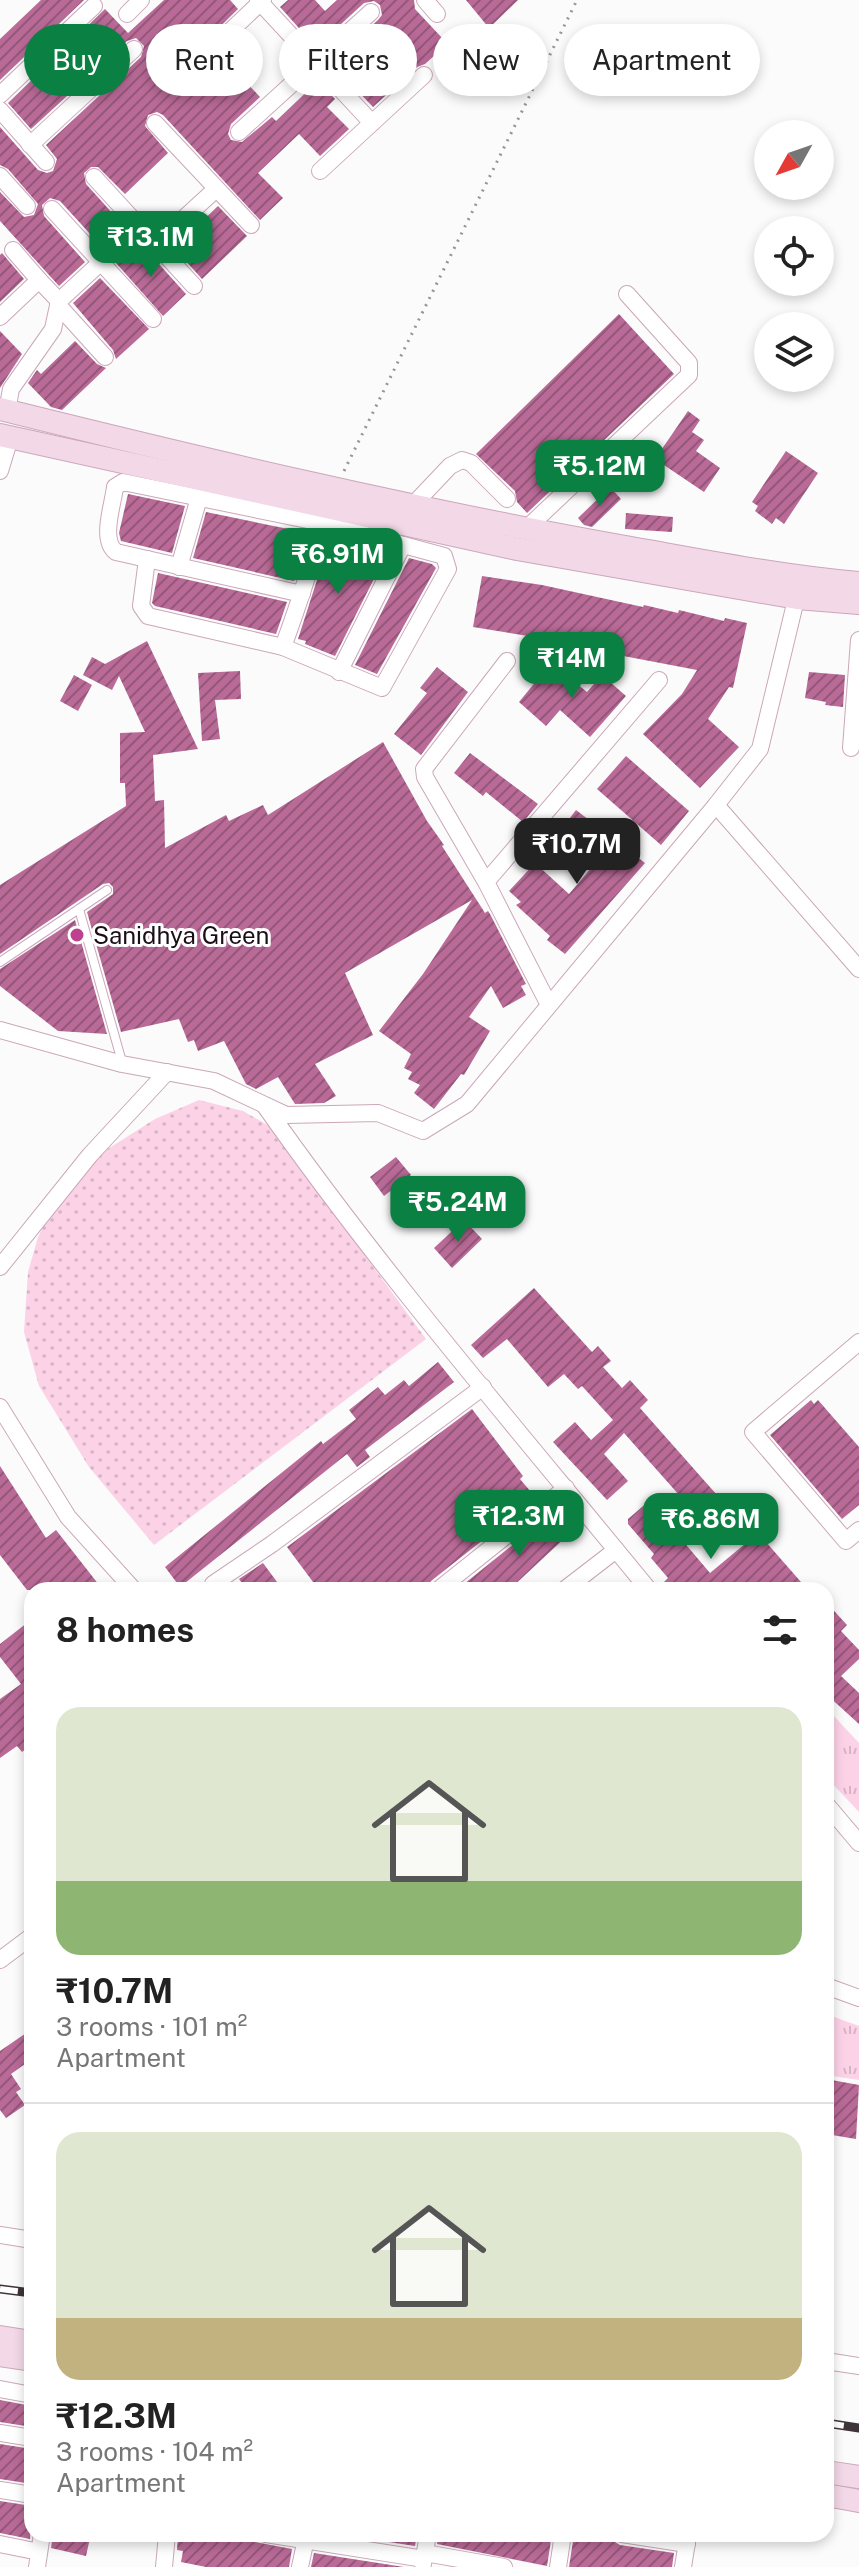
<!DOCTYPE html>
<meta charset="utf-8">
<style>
body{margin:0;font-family:"Public Sans",sans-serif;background:#f2f2f2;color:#222;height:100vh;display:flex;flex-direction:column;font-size:30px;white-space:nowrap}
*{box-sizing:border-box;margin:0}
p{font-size:26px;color:#767676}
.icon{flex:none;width:44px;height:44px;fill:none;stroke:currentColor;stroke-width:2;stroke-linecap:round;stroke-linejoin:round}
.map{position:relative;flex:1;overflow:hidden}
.details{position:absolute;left:24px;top:1582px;width:810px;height:960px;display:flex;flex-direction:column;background:#fff;border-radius:24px;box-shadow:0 4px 12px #0003}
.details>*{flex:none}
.top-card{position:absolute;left:24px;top:24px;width:812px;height:72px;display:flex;gap:16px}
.needle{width:52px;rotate:230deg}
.tools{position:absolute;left:754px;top:120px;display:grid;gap:16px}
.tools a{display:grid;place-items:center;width:80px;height:80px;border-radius:50%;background:#fff;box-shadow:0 4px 12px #0003;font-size:40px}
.price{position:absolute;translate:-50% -68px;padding:0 18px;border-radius:16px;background:#0b8043;color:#fff;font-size:26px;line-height:52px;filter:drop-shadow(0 2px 4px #0008)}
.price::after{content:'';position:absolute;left:50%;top:48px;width:24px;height:18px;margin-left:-12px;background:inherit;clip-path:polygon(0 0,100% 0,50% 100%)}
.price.active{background:#222;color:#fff}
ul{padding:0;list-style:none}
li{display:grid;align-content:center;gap:16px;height:424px;padding:0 32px}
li+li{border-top:2px solid #e0e0e0}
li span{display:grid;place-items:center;height:248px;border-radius:24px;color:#555}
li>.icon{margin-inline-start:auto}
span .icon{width:144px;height:144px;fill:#fffc;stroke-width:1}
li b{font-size:34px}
h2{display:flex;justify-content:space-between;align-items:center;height:96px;padding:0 32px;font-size:34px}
.chip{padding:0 28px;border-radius:36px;background:#fff;box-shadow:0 4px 12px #0003;font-size:28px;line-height:72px}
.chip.active{background:#0b8043;color:#fff}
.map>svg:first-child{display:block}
</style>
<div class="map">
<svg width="859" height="2567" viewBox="0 0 859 2567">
<defs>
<pattern id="grass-tufts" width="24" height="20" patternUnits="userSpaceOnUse" patternTransform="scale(2)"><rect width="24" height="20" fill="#fcd2e7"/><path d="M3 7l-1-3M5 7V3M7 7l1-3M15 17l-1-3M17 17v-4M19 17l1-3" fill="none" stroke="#d7b3c5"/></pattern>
<pattern id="park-dots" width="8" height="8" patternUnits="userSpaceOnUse" patternTransform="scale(2)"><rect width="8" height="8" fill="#fcd2e7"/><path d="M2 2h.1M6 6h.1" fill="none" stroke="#d7b3c5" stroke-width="1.8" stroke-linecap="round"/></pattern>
<pattern id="building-hatch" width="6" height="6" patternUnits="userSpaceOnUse" patternTransform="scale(2)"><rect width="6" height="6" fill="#b96a97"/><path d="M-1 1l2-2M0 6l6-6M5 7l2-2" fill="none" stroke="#96567a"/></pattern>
</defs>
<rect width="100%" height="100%" fill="#fbfbfb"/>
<!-- grass -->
<g fill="url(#grass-tufts)">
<polygon points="831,1713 859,1743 859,1812 826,1777 826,1717"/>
<polygon points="826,2014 859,2026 859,2080 826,2075"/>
</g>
<!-- park -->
<polygon fill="url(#park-dots)" points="199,1100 243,1111 271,1127 426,1339 154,1545 89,1467 39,1386 24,1332 28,1272 38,1237 70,1173 155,1119"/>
<!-- building -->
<g fill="url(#building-hatch)">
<polygon points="41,0 84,0 0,80 0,39"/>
<polygon points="164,0 230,0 238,9 175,71 179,81 189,83 217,59 225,67 229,64 260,97 231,124 228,134 231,140 242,142 272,117 276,121 318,81 335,99 327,107 349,129 320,156 299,134 258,173 283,198 260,220 163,115 157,112 148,115 145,126 168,153 125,194 98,167 91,167 84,173 86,184 124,226 102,247 60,201 50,198 42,205 44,216 85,262 59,286 0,221 0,192 24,217 34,215 38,204 8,169 0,165 0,127 38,170 47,173 53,171 57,159 46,145 141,57 144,46 136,38 127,41 31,129 8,103 105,9 128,33"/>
<polygon points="288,0 315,0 325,11 337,0 414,0 415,9 458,55 445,66 435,55 425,64 417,67 373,107 331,63 378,20 382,15 380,5 374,1 364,3 316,47 280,7"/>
<polygon points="466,0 518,0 489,28"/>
<polygon points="218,206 247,236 202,279 174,248"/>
<polygon points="139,242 186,294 163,316 116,263"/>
<polygon points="2,253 24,279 0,302 0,255"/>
<polygon points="100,278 149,329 116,359 113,350 73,303"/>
<polygon points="619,314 674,374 527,513 517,502 515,491 476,454"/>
<polygon points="0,331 22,354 0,388"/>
<polygon points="75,341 97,364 106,368 62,410 51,407 28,383 37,370 41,374"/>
<polygon points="688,411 700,420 692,432 704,440 696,451 720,468 704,492 655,459"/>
<polygon points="786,451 818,473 784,524 776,518 772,524 755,511 758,506 752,502"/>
<polygon points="610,487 621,499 592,527 584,525 578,518"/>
<polygon points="128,494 185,506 172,553 121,541 119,533"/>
<polygon points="206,512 308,533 294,581 193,558"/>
<polygon points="626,513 673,517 672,532 625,529"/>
<polygon points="339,541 353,548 355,544 384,559 335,656 305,644 306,641 298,639 326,552 333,553"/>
<polygon points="409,558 432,564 436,568 377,674 355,665"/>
<polygon points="158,573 287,602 276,634 155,606 152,603"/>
<polygon points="482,576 542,585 643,607 644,605 678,613 679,610 724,621 725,618 747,623 733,688 729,687 708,719 739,747 700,788 643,734 682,694 697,670 613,654 589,648 589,646 473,627"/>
<polygon points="147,641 198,749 153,755 155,801 164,800 165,848 226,815 229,821 263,805 268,815 383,742 427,821 444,845 442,846 485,913 488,911 490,914 526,984 521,986 526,995 503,1008 491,986 469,1017 490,1031 464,1075 461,1074 434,1109 414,1093 420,1085 408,1079 412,1072 404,1068 411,1054 379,1031 423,974 472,900 345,973 373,1035 315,1064 336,1096 324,1103 295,1104 278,1077 256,1089 246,1084 224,1041 198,1051 194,1040 188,1042 179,1019 121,1032 87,912 113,894 113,887 109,883 103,884 0,954 0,885 126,806 125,783 120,783 120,733 145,732 119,676 112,690 83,675 92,657 105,664"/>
<polygon points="551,663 587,692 602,675 626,696 590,737 560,710 546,726 519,702"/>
<polygon points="437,667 468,692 421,755 394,734 427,693 420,688"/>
<polygon points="240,671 241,699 215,700 220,739 202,741 198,673"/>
<polygon points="809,672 845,675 843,707 825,705 826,702 805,698"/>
<polygon points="74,675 92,685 78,711 60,701"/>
<polygon points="470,753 538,804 523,822 486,792 483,796 454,773"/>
<polygon points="626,756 689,811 661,845 597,789"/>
<polygon points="576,810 645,863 565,954 547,940 550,936 516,905 521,902 509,891 535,863 569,894 598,860 560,831"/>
<polygon points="75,920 107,1034 58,1031 0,986 0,969"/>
<polygon points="396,1157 411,1175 384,1196 370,1177"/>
<polygon points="464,1220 482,1239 452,1268 434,1248"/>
<polygon points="534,1288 592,1352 598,1346 611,1361 603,1367 622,1388 630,1380 648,1400 640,1408 717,1495 696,1514 624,1433 604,1454 628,1481 607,1500 553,1442 575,1422 591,1440 613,1420 582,1386 578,1389 564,1374 548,1387 507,1339 483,1358 471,1345"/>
<polygon points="438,1362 454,1382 365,1450 370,1457 357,1467 347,1454 180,1587 165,1567 321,1441 323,1444 356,1419 349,1410 378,1387 385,1395 404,1380 409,1386"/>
<polygon points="811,1400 814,1404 818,1400 859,1447 859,1505 842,1519 770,1435"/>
<polygon points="472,1409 523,1476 520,1479 536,1498 431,1581 427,1590 319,1590 287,1547"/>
<polygon points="0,1466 46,1538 56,1530 103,1590 72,1590 67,1583 57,1590 27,1590 0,1555"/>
<polygon points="649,1501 710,1573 758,1533 808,1590 671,1590 664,1582 668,1578 651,1558 654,1554 628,1524 628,1519"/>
<polygon points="550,1515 569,1534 509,1590 461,1590 459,1588"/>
<polygon points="263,1563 283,1590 247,1590 239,1579"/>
<polygon points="826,1602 847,1625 841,1631 859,1650 859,1659 841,1676 859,1693 859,1724 826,1694"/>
<polygon points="32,1619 32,1744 22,1752 17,1746 0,1758 0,1699 21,1684 0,1657 0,1644"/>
<polygon points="32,2029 32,2059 11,2074 21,2089 16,2092 25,2105 6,2118 0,2110 0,2051"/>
<polygon points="826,2079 859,2085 856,2139 826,2134"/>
<polygon points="0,2400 32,2406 32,2427 0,2422"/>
<polygon points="0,2444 32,2449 32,2484 0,2479"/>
<polygon points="0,2501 32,2506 30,2539 0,2533"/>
<polygon points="53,2534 72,2534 90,2538 86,2556 51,2548"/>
<polygon points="178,2534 214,2534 292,2549 289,2567 206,2567 181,2562 183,2551 177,2550"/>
<polygon points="336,2534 417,2534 415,2546"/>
<polygon points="439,2534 552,2534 547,2566 437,2544"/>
<polygon points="574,2534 604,2540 604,2534 611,2534 615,2542 620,2545 674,2553 672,2567 569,2567"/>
<polygon points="314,2553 404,2567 311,2567"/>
</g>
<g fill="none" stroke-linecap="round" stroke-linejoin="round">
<!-- lane casing -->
<g stroke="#cba7b9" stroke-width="10">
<g id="lane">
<polyline points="79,909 122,1062"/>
<polyline points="0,962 107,890"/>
</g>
</g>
<!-- street casing -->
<g stroke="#cba7b9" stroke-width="18">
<g id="street">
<polyline points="258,0 372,123"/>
<polyline points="425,0 437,14"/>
<polyline points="127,14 141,0"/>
<polyline points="186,73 263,0"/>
<polyline points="0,95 94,6"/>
<polyline points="0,110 46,162"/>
<polyline points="155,123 251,225"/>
<polyline points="239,132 371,12"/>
<polyline points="30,145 134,49"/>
<polyline points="320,171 424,75"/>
<polyline points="0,176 27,206"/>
<polyline points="94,177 194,286"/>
<polyline points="52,209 153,319"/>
<polyline points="156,244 216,189"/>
<polyline points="13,250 39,280"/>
<polyline points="58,305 105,357"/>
<polyline points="0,317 39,280 59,301"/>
<polyline points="7,411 11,389 53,329 59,301 140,226"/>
<polyline points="0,471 10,438"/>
<polyline points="413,505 450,466 462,460 471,463 507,499"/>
<polyline points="526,529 689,375 689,363 627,294"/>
<polyline points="147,559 141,606 148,616 283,647"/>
<polyline points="179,567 199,498"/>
<path d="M302 594 116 552C100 540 113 505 115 487L123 482 322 523 444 556 448 569 382 688 283 647C298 606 312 566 322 523L326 509"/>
<polyline points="339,672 403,545"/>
<polyline points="851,748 859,640"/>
<polyline points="716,805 859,969"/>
<polyline points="486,882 425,777 424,769 507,661"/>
<polyline points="549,1005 486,882 659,680"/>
<polyline points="0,1030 122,1064 214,1081 286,1115 378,1113 423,1131 467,1104 716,805 760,749 799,587"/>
<path d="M265 1106C383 1274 519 1431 649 1590"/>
<polyline points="0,1267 90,1155 167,1072"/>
<polyline points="859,1342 753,1432 846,1541 859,1530"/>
<polyline points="0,1407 68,1517 134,1590"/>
<polyline points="213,1584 272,1544 483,1387"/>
<polyline points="438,1590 566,1488"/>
<polyline points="564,1590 616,1550"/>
<polyline points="826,1804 859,1843"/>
<polyline points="0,1960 32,1936"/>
<polyline points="826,1986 859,1998"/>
<polyline points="0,2235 32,2240"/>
<polyline points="826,2361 859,2366"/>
<polyline points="0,2389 32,2395"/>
<polyline points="0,2433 32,2438"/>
<polyline points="0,2490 32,2495"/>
<polyline points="266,2534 424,2559"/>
<polyline points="622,2534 687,2544"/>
<polyline points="0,2544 39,2552"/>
<polyline points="425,2553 504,2567"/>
<polyline points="423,2564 428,2534"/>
<polyline points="37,2567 42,2534"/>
<polyline points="164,2567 167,2534"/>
<polyline points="300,2567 307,2534"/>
<polyline points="558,2567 563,2534"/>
<polyline points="683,2567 688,2536"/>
</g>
</g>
<!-- secondary casing -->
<g stroke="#cba7b9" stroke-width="24">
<g id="secondary">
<path d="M0 409C205 460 412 509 620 546 700 560 779 576 859 583"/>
<polyline points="0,435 517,549 797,598 859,603"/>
<polyline points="0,2337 32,2342"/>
<polyline points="0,2355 32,2360"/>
<polyline points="826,2472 859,2477"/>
<polyline points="826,2495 859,2501"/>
</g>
</g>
<!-- path -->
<polyline stroke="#999497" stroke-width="3" stroke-dasharray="2 6" stroke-linecap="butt" points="344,471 577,0"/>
<!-- lane -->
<use href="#lane" stroke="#fff" stroke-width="8"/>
<!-- street -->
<use href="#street" stroke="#fff" stroke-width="16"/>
<!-- secondary -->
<use href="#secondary" stroke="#f3d8e7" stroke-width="22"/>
<!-- rail casing -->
<g stroke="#3e343a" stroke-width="9">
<g id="rail">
<polyline points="0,2289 32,2293"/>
<polyline points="826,2423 859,2428"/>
</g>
</g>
<!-- rail -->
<use href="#rail" stroke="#fff" stroke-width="6" stroke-dasharray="18" stroke-linecap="butt"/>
</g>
<!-- markers -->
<circle fill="#be408f" stroke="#fff" stroke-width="3" cx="77" cy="935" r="8"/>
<g text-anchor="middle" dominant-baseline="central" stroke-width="6" stroke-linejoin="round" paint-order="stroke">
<!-- poi labels -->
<g font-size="24" fill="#1b0f16" stroke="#fff" text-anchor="start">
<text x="93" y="935">Sanidhya Green</text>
</g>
</g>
</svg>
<div class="tools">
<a><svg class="needle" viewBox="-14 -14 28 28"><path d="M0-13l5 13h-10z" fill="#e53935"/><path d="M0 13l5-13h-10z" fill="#767676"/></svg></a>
<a><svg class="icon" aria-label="locate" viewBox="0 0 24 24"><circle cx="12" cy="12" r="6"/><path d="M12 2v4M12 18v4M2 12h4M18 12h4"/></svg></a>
<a><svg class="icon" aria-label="layers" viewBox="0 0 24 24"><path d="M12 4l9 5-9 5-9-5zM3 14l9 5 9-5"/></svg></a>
</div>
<b class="price" style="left:151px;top:279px">₹13.1M</b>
<b class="price" style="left:600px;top:508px">₹5.12M</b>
<b class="price" style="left:338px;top:596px">₹6.91M</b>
<b class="price" style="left:572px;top:700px">₹14M</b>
<b class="price active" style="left:577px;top:886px">₹10.7M</b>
<b class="price" style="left:458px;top:1244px">₹5.24M</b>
<b class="price" style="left:519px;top:1558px">₹12.3M</b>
<b class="price" style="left:711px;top:1561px">₹6.86M</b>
<div class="top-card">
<a class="chip active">Buy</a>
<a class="chip">Rent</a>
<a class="chip">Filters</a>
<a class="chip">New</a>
<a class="chip">Apartment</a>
</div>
<section class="details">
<h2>8 homes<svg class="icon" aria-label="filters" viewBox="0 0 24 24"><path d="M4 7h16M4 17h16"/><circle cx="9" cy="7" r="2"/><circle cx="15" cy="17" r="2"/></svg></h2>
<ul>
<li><span style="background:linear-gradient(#dfe7d0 70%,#8fb573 0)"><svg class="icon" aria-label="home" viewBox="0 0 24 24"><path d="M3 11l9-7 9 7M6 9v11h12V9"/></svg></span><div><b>₹10.7M</b><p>3 rooms · 101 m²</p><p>Apartment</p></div></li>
<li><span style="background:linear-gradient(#dfe7d0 75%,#c2b280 0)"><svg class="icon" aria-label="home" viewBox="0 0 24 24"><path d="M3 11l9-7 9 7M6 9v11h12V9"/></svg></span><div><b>₹12.3M</b><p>3 rooms · 104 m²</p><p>Apartment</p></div></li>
</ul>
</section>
</div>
